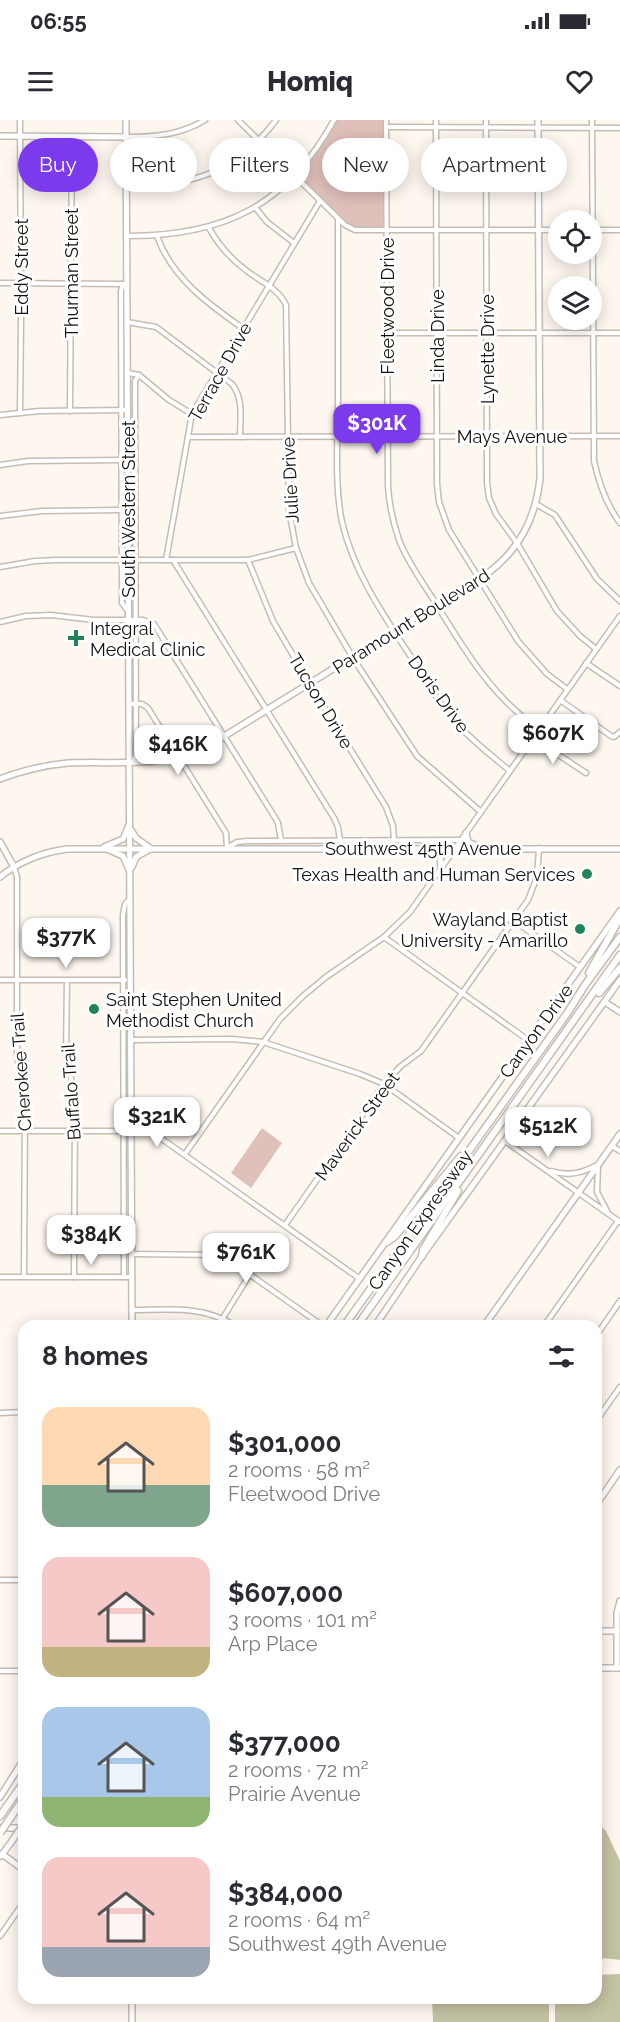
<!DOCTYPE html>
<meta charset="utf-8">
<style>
body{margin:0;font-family:Raleway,sans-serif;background:#f2f2f3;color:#2b2b33;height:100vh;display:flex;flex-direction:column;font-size:22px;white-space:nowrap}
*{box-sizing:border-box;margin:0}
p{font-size:20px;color:#7c7c81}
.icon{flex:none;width:33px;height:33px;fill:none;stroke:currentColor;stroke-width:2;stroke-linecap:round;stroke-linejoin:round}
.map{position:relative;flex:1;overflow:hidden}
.panel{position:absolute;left:18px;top:1200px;width:584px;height:684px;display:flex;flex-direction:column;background:#fff;border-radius:18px;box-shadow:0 3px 15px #0003}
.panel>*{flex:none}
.hud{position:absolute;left:18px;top:18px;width:585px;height:54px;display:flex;gap:12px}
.controls{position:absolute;left:548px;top:90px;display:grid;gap:12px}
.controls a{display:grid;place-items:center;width:54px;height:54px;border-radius:50%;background:#fff;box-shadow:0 3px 15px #0003;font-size:30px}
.price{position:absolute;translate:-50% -51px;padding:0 14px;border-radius:12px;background:#fff;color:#222;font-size:20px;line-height:39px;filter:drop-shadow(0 2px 3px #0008)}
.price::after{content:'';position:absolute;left:50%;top:36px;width:18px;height:14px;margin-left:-9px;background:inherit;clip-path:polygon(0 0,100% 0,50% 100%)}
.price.current{background:#7c3aed;color:#fff}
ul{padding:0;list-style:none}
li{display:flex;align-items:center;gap:18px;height:150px;padding:0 24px}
li span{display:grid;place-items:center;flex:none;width:168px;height:120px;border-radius:18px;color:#555}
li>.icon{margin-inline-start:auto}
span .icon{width:72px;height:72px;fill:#fffc;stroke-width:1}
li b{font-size:26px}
h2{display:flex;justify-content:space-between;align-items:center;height:72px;padding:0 24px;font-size:26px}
.pill{padding:0 21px;border-radius:27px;background:#fff;box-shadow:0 3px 15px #0003;font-size:21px;line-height:54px}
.pill.current{background:#7c3aed;color:#fff}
.status{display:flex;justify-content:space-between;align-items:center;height:42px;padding:0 30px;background:#fff;direction:ltr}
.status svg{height:16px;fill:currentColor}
header{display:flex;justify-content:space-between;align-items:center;height:78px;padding:0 24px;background:#fff;font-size:27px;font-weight:800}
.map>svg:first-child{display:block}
</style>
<div class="status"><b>06:55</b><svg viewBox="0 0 49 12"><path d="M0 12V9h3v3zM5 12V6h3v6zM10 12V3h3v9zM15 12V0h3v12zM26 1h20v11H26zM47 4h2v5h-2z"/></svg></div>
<header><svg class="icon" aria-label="menu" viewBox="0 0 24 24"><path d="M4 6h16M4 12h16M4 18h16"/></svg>Homiq<svg class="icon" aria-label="heart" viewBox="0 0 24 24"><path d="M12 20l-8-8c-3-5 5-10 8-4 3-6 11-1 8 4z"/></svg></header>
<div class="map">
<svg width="620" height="1902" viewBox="0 0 620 1902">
<rect width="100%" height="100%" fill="#fef7f0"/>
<!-- green -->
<g fill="#e0c0ba">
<polygon points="332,0 386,0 387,111 351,108 295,56 326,13"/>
<polygon points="262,1008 282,1023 251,1068 231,1053"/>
</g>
<!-- water -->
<g fill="#c3c2a2">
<path d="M599 1704 606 1711 620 1741V1840C614 1839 599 1838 596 1839V1705Z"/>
<polygon points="620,1854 620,1902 555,1902 555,1878 596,1878 596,1855"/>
<polygon points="432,1878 549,1878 549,1902 433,1902"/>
</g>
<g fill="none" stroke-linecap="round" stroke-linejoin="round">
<!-- minor casing -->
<g stroke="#c5bdb4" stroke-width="7">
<g id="minor">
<polyline points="20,0 21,199 20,293"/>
<polyline points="238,0 345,105 355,110 558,110"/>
<path d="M386 0 388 366C389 385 393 402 399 420 407 441 421 460 433 479 463 527 491 577 539 609"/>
<polyline points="436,0 437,364 439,382 449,410 518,521 547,554 567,569"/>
<polyline points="486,0 487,363 489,378 496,394 517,423 557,491 580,516 596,529"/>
<path d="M592 0 594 341C599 364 606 384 620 403"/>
<polyline points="387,7 620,8"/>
<path d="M126 17C155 17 180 15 205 0"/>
<path d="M126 66C190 67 236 53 276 0"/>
<polyline points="255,87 267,102 294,123"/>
<path d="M338 99C338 158 338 217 338 276 338 315 334 364 342 402 354 454 386 499 415 543 428 564 441 587 459 606 474 622 492 636 510 651"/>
<path d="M209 108C218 124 232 140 247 151 261 162 278 168 286 185L289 390 296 428 309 463 353 538 417 636 481 692"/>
<polyline points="591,110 620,110"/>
<path d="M127 116C223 116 286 87 334 0"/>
<path d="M157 116C172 158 208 184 244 209"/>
<polyline points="0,163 124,164"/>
<polyline points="123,164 121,171 122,483 128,491"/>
<path d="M127 202 156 207 232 264C244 279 240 299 240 317"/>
<polyline points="388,213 620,213"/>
<polyline points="128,253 139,255 169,280 192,294"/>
<polyline points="70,291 72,17"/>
<polyline points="0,295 40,291 128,290"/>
<polyline points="188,317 620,316"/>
<polyline points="0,345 28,341 121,340"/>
<polyline points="536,384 555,395 597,459 620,481"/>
<polyline points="0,396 42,391 121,390"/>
<polyline points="166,440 192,294 320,81"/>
<polyline points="173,440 334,698 338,707 340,720"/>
<polyline points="248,440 273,501 310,564 386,687 393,706 394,720"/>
<polyline points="0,447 35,441 57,440 248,440 296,428"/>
<polyline points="0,502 26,496 51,495 94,500 143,500 154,504 274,696 278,703 281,720"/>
<polyline points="586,543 620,566"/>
<polyline points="560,580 611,616 614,617 620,612"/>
<polyline points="129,584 142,584 148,588 226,713 227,728 237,722 247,721 461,720"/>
<polyline points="533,618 586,653"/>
<polyline points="133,642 136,635 135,261 139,255"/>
<polyline points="14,747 17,757 17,934 25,987 24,1157"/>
<polyline points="513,800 580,847"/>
<polyline points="384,817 528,920"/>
<polyline points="0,860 125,860"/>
<polyline points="67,860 66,937 74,971 75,992 74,1157"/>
<polyline points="131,920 232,919 263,922 360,954 384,964 459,1018"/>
<polyline points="0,1011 142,1011 155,1014 360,1159"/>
<polyline points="505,1021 620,1102"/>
<polyline points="612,1026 620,1031"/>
<polyline points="185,1034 280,899 303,876 326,857 384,817 410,792 620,496"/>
<polyline points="598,1047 597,1072 607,1091"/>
<path d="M551 1051C567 1056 581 1054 595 1046"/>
<polyline points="285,1105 384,964 401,946 421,931 528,780 537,757 539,728"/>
<polyline points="132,1134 222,1135 323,1206"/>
<polyline points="0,1157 132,1157"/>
<polyline points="124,1157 123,795 125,784 130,779"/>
<path d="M133 1190C168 1190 204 1185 235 1206"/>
<polyline points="218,1206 250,1154"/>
<polyline points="544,1206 618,1101"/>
<polyline points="596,1216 620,1181"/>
<polyline points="0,1293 24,1292"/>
<polyline points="596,1301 620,1267"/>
<polyline points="0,1460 24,1460"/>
<polyline points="0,1551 24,1551"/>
<polyline points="0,1816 24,1782"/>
</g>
</g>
<!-- major casing -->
<g stroke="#c5bdb4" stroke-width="8">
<g id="major">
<polyline points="126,0 132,1206"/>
<polyline points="0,16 126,17"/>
<path d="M0 659C21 651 45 645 68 643 115 641 160 648 205 628L488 453C519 430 536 397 540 358L538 0"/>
<polyline points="131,710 136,718 150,728"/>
<polyline points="466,713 468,722 477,726"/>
<polyline points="0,722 14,747"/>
<polyline points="104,727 123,719 129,705"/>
<polyline points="107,729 123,736 129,750"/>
<polyline points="429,730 440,737 441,747"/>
<polyline points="132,747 136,737 150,729"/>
<path d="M0 757C18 742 43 732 67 729H620"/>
<polyline points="605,882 620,892"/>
<polyline points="326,1206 620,791"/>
<polyline points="375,1206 422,1136 620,860"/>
<polyline points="484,1206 620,1014"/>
<polyline points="596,1385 620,1350"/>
<polyline points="596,1511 617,1511"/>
<polyline points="596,1548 618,1548"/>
<polyline points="617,1548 617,1493 620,1481"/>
<polyline points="0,1677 24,1639"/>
<polyline points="0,1708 24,1708"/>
<polyline points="2,1734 24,1750"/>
<polyline points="1,1736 12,1721"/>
<polyline points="132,1878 132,1902"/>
</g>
</g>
<!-- highway casing -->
<g stroke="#c5bdb4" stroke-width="9">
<g id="highway">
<polyline points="589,853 620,798"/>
<polyline points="599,873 620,848"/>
<polyline points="387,1122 395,1116 461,1036"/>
<polyline points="422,1136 423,1130 458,1071"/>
<polyline points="344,1206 568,892 585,865 620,817"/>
<polyline points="357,1206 620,835"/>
<polyline points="0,1696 24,1662"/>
<polyline points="11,1697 24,1678"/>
</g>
</g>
<!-- minor -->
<use href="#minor" stroke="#fff" stroke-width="4"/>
<!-- major -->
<use href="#major" stroke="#fff" stroke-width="5"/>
<!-- highway -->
<use href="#highway" stroke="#fff" stroke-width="6"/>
<!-- major-bridge casing -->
<g stroke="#c5bdb4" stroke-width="8" stroke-linecap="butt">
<polyline id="major-bridge" points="12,1721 24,1703"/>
</g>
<!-- highway-bridge casing -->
<g stroke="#c5bdb4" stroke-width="9" stroke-linecap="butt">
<polyline id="highway-bridge" points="0,1713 11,1697"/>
</g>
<!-- major-bridge -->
<use href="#major-bridge" stroke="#fff" stroke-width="5"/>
<!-- highway-bridge -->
<use href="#highway-bridge" stroke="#fff" stroke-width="6"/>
</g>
<!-- markers -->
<g fill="#23825a" stroke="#fff" stroke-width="2">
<path d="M73 509h6v6h6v6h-6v6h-6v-6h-6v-6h6z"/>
<circle cx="587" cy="754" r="6"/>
<circle cx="580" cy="809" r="6"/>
<circle cx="94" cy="889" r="6"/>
</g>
<g text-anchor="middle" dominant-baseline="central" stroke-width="6" stroke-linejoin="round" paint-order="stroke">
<!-- street labels -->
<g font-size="18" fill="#13100d" stroke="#fff">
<text transform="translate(21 147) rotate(-90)">Eddy Street</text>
<text transform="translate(71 153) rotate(-90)">Thurman Street</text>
<text transform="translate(387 186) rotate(-90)">Fleetwood Drive</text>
<text transform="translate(437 216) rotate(-90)">Linda Drive</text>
<text transform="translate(487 229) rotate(-90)">Lynette Drive</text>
<text transform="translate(220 252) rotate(-61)">Terrace Drive</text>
<text x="512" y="316">Mays Avenue</text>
<text transform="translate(290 360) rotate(-93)">Julie Drive</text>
<text transform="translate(128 389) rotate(-90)">South Western Street</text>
<text transform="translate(411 501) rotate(-32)">Paramount Boulevard</text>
<text transform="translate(439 574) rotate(54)">Doris Drive</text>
<text transform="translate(321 581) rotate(59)">Tucson Drive</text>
<text x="423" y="728">Southwest 45th Avenue</text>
<text transform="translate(536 911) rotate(-54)">Canyon Drive</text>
<text transform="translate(21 952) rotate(-94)">Cherokee Trail</text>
<text transform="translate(71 972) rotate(-94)">Buffalo Trail</text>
<text transform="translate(357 1006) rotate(-54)">Maverick Street</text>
<text transform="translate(420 1100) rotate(-55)">Canyon Expressway</text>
</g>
<!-- poi labels -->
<g font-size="18" fill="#13100d" stroke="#fff" text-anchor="start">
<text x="90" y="508">Integral<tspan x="90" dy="21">Medical Clinic</tspan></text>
<text x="575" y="754" text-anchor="end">Texas Health and Human Services</text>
<text x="568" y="799" text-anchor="end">Wayland Baptist<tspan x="568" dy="21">University - Amarillo</tspan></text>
<text x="106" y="879">Saint Stephen United<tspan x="106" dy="21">Methodist Church</tspan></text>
</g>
</g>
</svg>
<div class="controls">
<a><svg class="icon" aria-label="locate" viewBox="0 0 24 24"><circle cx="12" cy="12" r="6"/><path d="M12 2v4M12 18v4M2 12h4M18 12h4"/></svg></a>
<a><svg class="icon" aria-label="layers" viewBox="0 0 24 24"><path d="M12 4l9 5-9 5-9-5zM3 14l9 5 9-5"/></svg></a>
</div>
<b class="price current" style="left:377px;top:335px">$301K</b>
<b class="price" style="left:553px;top:645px">$607K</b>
<b class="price" style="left:178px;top:656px">$416K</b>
<b class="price" style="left:66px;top:849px">$377K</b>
<b class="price" style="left:157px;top:1028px">$321K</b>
<b class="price" style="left:548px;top:1038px">$512K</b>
<b class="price" style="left:91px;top:1146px">$384K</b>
<b class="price" style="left:246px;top:1164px">$761K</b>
<div class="hud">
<a class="pill current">Buy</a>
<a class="pill">Rent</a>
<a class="pill">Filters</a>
<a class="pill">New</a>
<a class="pill">Apartment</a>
</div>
<section class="panel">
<h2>8 homes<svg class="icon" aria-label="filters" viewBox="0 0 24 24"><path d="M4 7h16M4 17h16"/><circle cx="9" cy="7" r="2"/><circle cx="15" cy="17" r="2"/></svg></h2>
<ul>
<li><span style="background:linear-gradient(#ffd9b3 65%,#7fa58c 0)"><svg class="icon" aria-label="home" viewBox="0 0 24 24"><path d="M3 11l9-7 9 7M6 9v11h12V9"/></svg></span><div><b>$301,000</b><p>2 rooms · 58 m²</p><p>Fleetwood Drive</p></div></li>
<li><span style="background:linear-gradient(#f6c9c9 75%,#c2b280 0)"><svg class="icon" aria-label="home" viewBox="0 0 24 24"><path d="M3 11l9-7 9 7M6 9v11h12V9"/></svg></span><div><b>$607,000</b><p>3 rooms · 101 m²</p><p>Arp Place</p></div></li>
<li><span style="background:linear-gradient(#a9c7e8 75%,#8fb573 0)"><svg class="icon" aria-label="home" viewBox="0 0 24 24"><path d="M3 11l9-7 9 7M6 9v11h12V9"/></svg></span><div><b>$377,000</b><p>2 rooms · 72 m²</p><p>Prairie Avenue</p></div></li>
<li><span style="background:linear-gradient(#f6c9c9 75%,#9aa5b1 0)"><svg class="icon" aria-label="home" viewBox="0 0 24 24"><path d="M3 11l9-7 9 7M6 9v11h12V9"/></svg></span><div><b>$384,000</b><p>2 rooms · 64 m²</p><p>Southwest 49th Avenue</p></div></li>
</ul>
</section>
</div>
